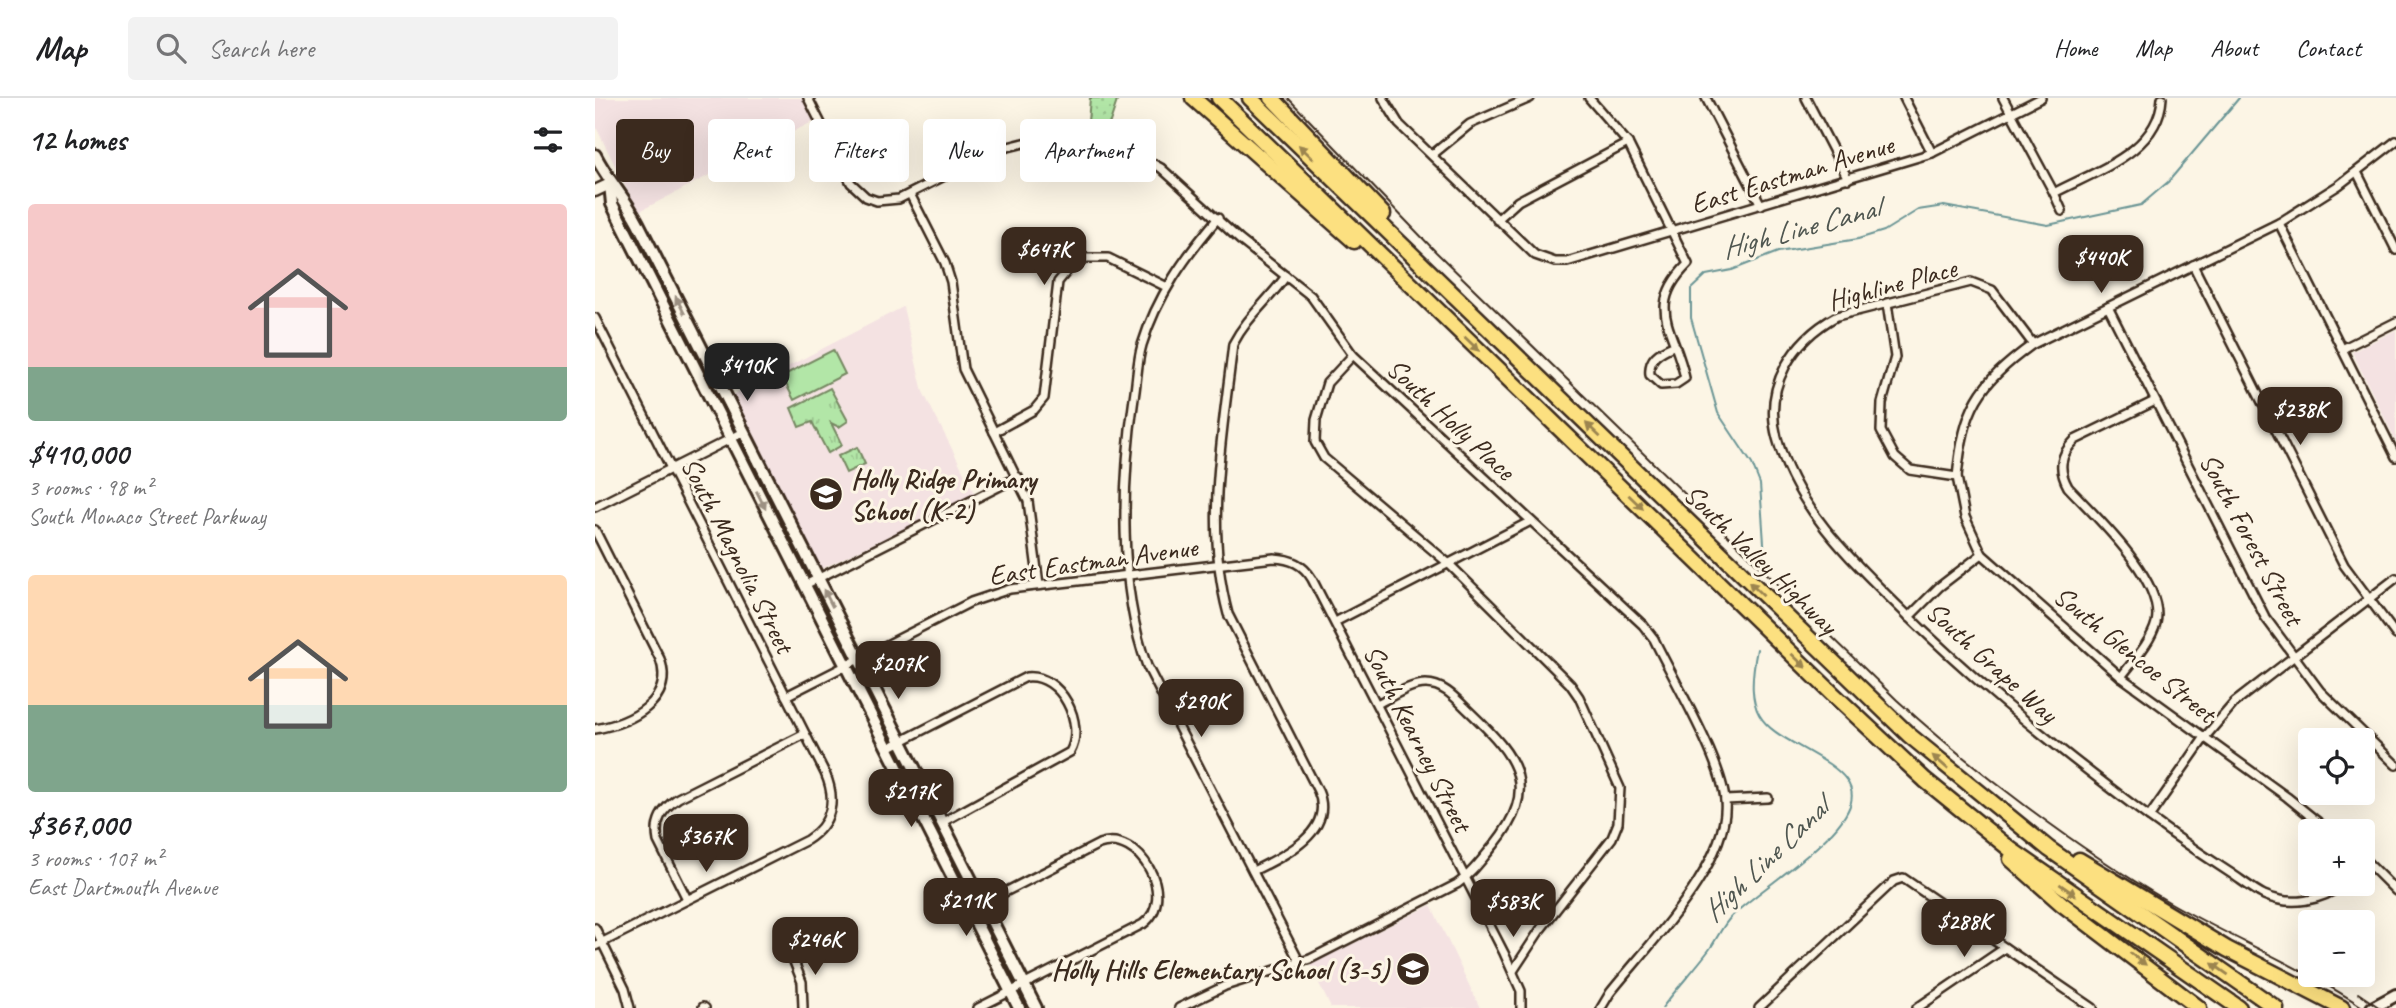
<!DOCTYPE html>
<meta charset="utf-8">
<style>
body{margin:0;font-family:Caveat,sans-serif;background:#f2f2f2;color:#202124;height:100vh;display:flex;flex-direction:column;font-size:26px;white-space:nowrap}
*{box-sizing:border-box;margin:0}
p{font-size:23px;color:#757577}
.icon{flex:none;width:38px;height:38px;fill:none;stroke:currentColor;stroke-width:2;stroke-linecap:round;stroke-linejoin:round}
.map{position:relative;flex:1;overflow:hidden}
.panel{display:flex;flex-direction:column;background:#fff;width:595px}
.panel>*{flex:none}
.top-card{position:absolute;left:21px;top:21px;width:665px;height:63px;display:flex;gap:14px}
.controls{position:absolute;left:1703px;top:630px;display:grid;gap:14px}
.controls a{display:grid;place-items:center;width:77px;height:77px;border-radius:7px;background:#fff;box-shadow:0 7px 28px #0002;font-size:35px}
.price{position:absolute;translate:-50% -60px;padding:0 16px;border-radius:14px;background:#3b2a1e;color:#fff;font-size:23px;line-height:46px;filter:drop-shadow(0 2px 4px #0008)}
.price::after{content:'';position:absolute;left:50%;top:42px;width:21px;height:16px;margin-left:-10px;background:inherit;clip-path:polygon(0 0,100% 0,50% 100%)}
.price.on{background:#222;color:#fff}
ul{padding:0;list-style:none}
li{display:grid;align-content:center;gap:14px;height:371px;padding:0 28px}
li span{display:grid;place-items:center;height:217px;border-radius:7px;color:#555}
li>.icon{margin-inline-start:auto}
span .icon{width:126px;height:126px;fill:#fffc;stroke-width:1}
li b{font-size:30px}
h2{display:flex;justify-content:space-between;align-items:center;height:84px;padding:0 28px;font-size:30px}
.chip{padding:0 24px;border-radius:7px;background:#fff;box-shadow:0 7px 28px #0002;font-size:24px;line-height:63px}
.chip.on{background:#3b2a1e;color:#fff}
header{display:flex;align-items:center;gap:42px;box-sizing:border-box;height:98px;padding:0 35px;background:#fff;border-bottom:2px solid #e0e0e0}
header strong{font-size:33px}
nav{display:flex;gap:38px;margin-inline-start:auto;font-size:24px}
.search{width:490px;height:63px;background:#f2f2f2;display:flex;align-items:center;gap:18px;box-sizing:border-box;padding:0 24px;border-radius:7px;color:#757577;font-size:26px}
main{display:flex;flex:1;min-height:0}
.map>svg:first-child{display:block}
</style>
<header>
<strong>Map</strong>
<div class="search"><svg class="icon" aria-label="search" viewBox="0 0 24 24"><circle cx="10" cy="10" r="6"/><path d="M15 15l6 6"/></svg>Search here</div>
<nav><a>Home</a><a>Map</a><a>About</a><a>Contact</a></nav>
</header>
<main>
<section class="panel">
<h2>12 homes<svg class="icon" aria-label="filters" viewBox="0 0 24 24"><path d="M4 7h16M4 17h16"/><circle cx="9" cy="7" r="2"/><circle cx="15" cy="17" r="2"/></svg></h2>
<ul>
<li><span style="background:linear-gradient(#f6c9c9 75%,#7fa58c 0)"><svg class="icon" aria-label="home" viewBox="0 0 24 24"><path d="M3 11l9-7 9 7M6 9v11h12V9"/></svg></span><div><b>$410,000</b><p>3 rooms · 98 m²</p><p>South Monaco Street Parkway</p></div></li>
<li><span style="background:linear-gradient(#ffd9b3 60%,#7fa58c 0)"><svg class="icon" aria-label="home" viewBox="0 0 24 24"><path d="M3 11l9-7 9 7M6 9v11h12V9"/></svg></span><div><b>$367,000</b><p>3 rooms · 107 m²</p><p>East Dartmouth Avenue</p></div></li>
</ul>
</section>
<div class="map">
<svg width="1801" height="910" viewBox="0 0 1801 910">
<defs>
<pattern id="grass-dots" width="8" height="8" patternUnits="userSpaceOnUse" patternTransform="scale(1.75)"><rect width="8" height="8" fill="#b2e6a7"/><path d="M2 2h.1M6 6h.1" fill="none" stroke="#9ac58f" stroke-width="1.8" stroke-linecap="round"/></pattern>
<pattern id="park-tufts" width="24" height="20" patternUnits="userSpaceOnUse" patternTransform="scale(1.75)"><rect width="24" height="20" fill="#b2e6a7"/><path d="M3 7l-1-3M5 7V3M7 7l1-3M15 17l-1-3M17 17v-4M19 17l1-3" fill="none" stroke="#9ac58f"/></pattern>
</defs>
<rect width="100%" height="100%" fill="#fcf5e5"/>
<filter id="ink" filterUnits="userSpaceOnUse"><feTurbulence type="fractalNoise" baseFrequency=".0143" numOctaves="2"/><feDisplacementMap in="SourceGraphic" scale="14" xChannelSelector="R" yChannelSelector="G"/><feConvolveMatrix kernelMatrix="1 2 1 2 8 2 1 2 1" color-interpolation-filters="sRGB"/></filter>
<g filter="url(#ink)">
<!-- built -->
<g fill="#f4e2e2">
<polygon points="0,0 208,0 219,23 43,114 0,27"/>
<polygon points="308,209 328,294 380,396 226,471 136,298"/>
<polygon points="1801,232 1801,343 1757,254"/>
<polygon points="836,807 885,910 736,910 715,867"/>
</g>
<!-- grass -->
<polygon fill="url(#grass-dots)" stroke="#768862" stroke-width="2" points="495,0 523,0 514,27 506,30 493,24"/>
<!-- park -->
<g fill="url(#park-tufts)" stroke="#768862" stroke-width="2">
<polygon points="235,290 253,323 244,329 236,325 247,347 233,355 217,324 204,329 196,310"/>
<polygon points="262,349 270,366 251,375 243,358"/>
</g>
<!-- pitch -->
<polygon fill="#b2e6a7" stroke="#768862" stroke-width="2" points="238,252 250,276 199,302 187,278"/>
<g fill="none" stroke-linecap="round" stroke-linejoin="round">
<!-- stream -->
<g stroke="#6b9595" stroke-width="2">
<polyline points="1170,460 1165,386 1157,366 1123,315 1096,220 1096,191 1111,177 1137,172 1183,154 1263,141 1289,133 1323,112 1349,108 1453,127 1546,107 1573,84 1644,0"/>
<path d="M1067 910C1082 890 1099 872 1114 852 1122 841 1128 826 1138 817 1165 791 1248 740 1256 704 1260 687 1247 675 1234 666 1176 629 1146 632 1162 551"/>
</g>
<!-- minor casing -->
<g stroke="#3b2a1e" stroke-width="12">
<g id="minor">
<path d="M213 0 256 85 271 99 282 103 304 101 401 52 453 39H482L511 44 539 55 566 70 645 142 716 198 758 257 1048 527 1059 541C1078 581 1126 661 1130 702 1136 765 1053 847 1015 895L1006 910"/>
<polyline points="788,0 804,26 940,157 960,164 972,164 1337,55 1446,0"/>
<path d="M994 0 1033 45 1093 166C1049 210 1080 231 1090 280L1081 286 1066 287 1055 277C1053 260 1064 254 1078 248"/>
<polyline points="1111,0 1166,107"/>
<polyline points="1211,0 1253,81"/>
<polyline points="1309,0 1337,55"/>
<polyline points="1408,0 1459,95"/>
<polyline points="837,57 875,26 935,0"/>
<polyline points="1762,74 1801,152"/>
<polyline points="315,96 350,165 356,184 368,271 433,403 444,487"/>
<path d="M1467 113 1459 95C1500 73 1564 54 1567 0"/>
<path d="M623 120C590 159 562 198 547 247 542 264 542 283 539 300 527 382 523 489 552 568L705 865"/>
<polyline points="902,122 923,103 1033,45"/>
<polyline points="1684,125 1801,359"/>
<polyline points="1598,167 1749,467 1801,537"/>
<path d="M1292 205 1300 259 1287 305 1286 333 1300 359 1315 372 1362 379C1369 310 1382 287 1438 246L1684 125 1744 87 1801 43"/>
<polyline points="1513,209 1670,519 1725,593 1801,667"/>
<path d="M0 220 230 675C242 702 237 726 212 742L0 848"/>
<path d="M1438 246 1397 192 1376 184 1242 218C1198 242 1168 288 1182 340 1200 407 1253 459 1301 506 1372 577 1446 637 1526 698 1561 725 1597 750 1634 774 1645 781 1657 791 1669 797 1696 809 1726 803 1749 786"/>
<polyline points="1747,251 1801,224"/>
<polyline points="758,257 732,285 721,322 720,344 729,360 853,465 975,586 984,599 1025,690 1023,725 1017,740 945,832 918,873"/>
<polyline points="399,334 439,312 449,300 463,184 477,167 491,160 513,160 572,189"/>
<polyline points="1362,379 1370,419 1387,456 1526,579 1692,699 1734,733"/>
<polyline points="0,409 149,334"/>
<path d="M0 432 65 561C80 603 36 625 0 631"/>
<polyline points="210,487 423,379"/>
<polyline points="1314,519 1344,489 1387,456"/>
<polyline points="740,524 934,424"/>
<path d="M1526 579C1538 563 1556 544 1561 525 1571 483 1499 417 1473 389 1463 371 1465 357 1480 342L1560 303"/>
<path d="M191 598 376 504 415 491 679 460C696 461 708 466 717 481L909 855 926 893V910"/>
<path d="M293 650 431 579C466 575 491 626 475 654L346 725"/>
<polyline points="1130,702 1173,700"/>
<polyline points="1554,719 1610,639 1640,604 1801,480"/>
<polyline points="1768,760 1801,793"/>
<path d="M658 773C687 759 741 734 723 693L633 516C609 427 628 335 638 246 652 219 674 202 691 178"/>
<path d="M92 801 63 743C59 723 67 711 83 700L210 636"/>
<path d="M375 812 504 746C545 731 583 801 548 826L383 910"/>
<polyline points="0,830 30,891 35,910"/>
<polyline points="196,856 207,884 208,910"/>
<polyline points="108,909 110,910"/>
<path d="M584 910 630 888 715 861 862 786C877 776 887 761 899 747 945 690 923 660 876 615 863 603 850 586 831 586 814 586 797 599 782 606"/>
<polyline points="1164,910 1299,783 1308,780 1498,910"/>
<polyline points="1322,910 1410,850"/>
</g>
</g>
<!-- tertiary casing -->
<g stroke="#3b2a1e" stroke-width="15">
<polyline id="tertiary" points="0,93 15,86"/>
</g>
<!-- secondary casing -->
<g stroke="#3b2a1e" stroke-width="16">
<g id="secondary">
<path d="M0 57C12 81 30 100 43 125L441 910"/>
<polyline points="15,86 17,106 424,910"/>
<polyline points="1777,910 1801,897"/>
</g>
</g>
<!-- motorway casing -->
<g stroke="#3b2a1e" stroke-width="19">
<g id="motorway">
<polyline points="598,0 759,143"/>
<polyline points="624,0 1238,596 1330,682 1415,751 1644,910"/>
<polyline points="655,0 1314,637 1454,751 1681,910"/>
<polyline points="677,0 788,116"/>
<polyline points="1416,761 1467,806 1604,910"/>
<polyline points="1484,762 1632,851 1747,910"/>
</g>
</g>
<!-- minor -->
<use href="#minor" stroke="#fcf5e5" stroke-width="7"/>
<!-- tertiary -->
<use href="#tertiary" stroke="#fcf5e5" stroke-width="10"/>
<!-- secondary -->
<use href="#secondary" stroke="#fcf5e5" stroke-width="10"/>
<!-- motorway -->
<use href="#motorway" stroke="#fce080" stroke-width="14"/>
<!-- tram -->
<g stroke="#3b2a1e" stroke-width="2">
<path d="M693 0 841 154 1302 602C1381 674 1482 750 1574 804 1638 841 1708 869 1769 910"/>
<polyline points="1763,895 1785,910"/>
</g>
</g>
<!-- one-way arrows -->
<defs><path id="oneway-solid" d="M-6-.8H1V-3.2L6.5 0L1 3.2V.8H-6Z" transform="scale(1.75)"/></defs>
<g fill="#9c854f">
<use href="#oneway-solid" transform="translate(711 54) rotate(-136)"/>
<use href="#oneway-solid" transform="translate(877 246) rotate(44)"/>
<use href="#oneway-solid" transform="translate(998 332) rotate(-136)"/>
<use href="#oneway-solid" transform="translate(1041 404) rotate(44)"/>
<use href="#oneway-solid" transform="translate(1161 491) rotate(-136)"/>
<use href="#oneway-solid" transform="translate(1204 563) rotate(44)"/>
<use href="#oneway-solid" transform="translate(1345 664) rotate(-139)"/>
<use href="#oneway-solid" transform="translate(1473 792) rotate(35)"/>
<use href="#oneway-solid" transform="translate(1543 861) rotate(37)"/>
<use href="#oneway-solid" transform="translate(1625 871) rotate(-145)"/>
</g>
<g fill="#9c9082">
<use href="#oneway-solid" transform="translate(85 207) rotate(-117)"/>
<use href="#oneway-solid" transform="translate(166 402) rotate(63)"/>
<use href="#oneway-solid" transform="translate(233 500) rotate(-117)"/>
</g>
</g>
<!-- icons -->
<defs>
<g id="school-disc" transform="scale(1.75)"><circle r="9.5" fill="#3b2a1e" stroke="#fcf5e5"/><path d="M0-5L7-2L0 1L-7-2ZM-4 1L0 2.5L4 1V4Q0 6-4 4Z" fill="#fff"/></g>
</defs>
<g fill-rule="evenodd">
<use href="#school-disc" x="231" y="396"/>
<use href="#school-disc" x="818" y="871"/>
</g>
<g text-anchor="middle" dominant-baseline="central" stroke-width="6" stroke-linejoin="round" paint-order="stroke">
<!-- street labels -->
<g font-size="28" fill="#3b2a1e" stroke="#fcf5e5">
<text transform="translate(1197 76) rotate(-17)">East Eastman Avenue</text>
<text transform="translate(1297 186) rotate(-15)">Highline Place</text>
<text transform="translate(856 321) rotate(43)">South Holly Place</text>
<text transform="translate(1657 441) rotate(62)">South Forest Street</text>
<text transform="translate(143 457) rotate(63)">South Magnolia Street</text>
<text transform="translate(1166 461) rotate(44)">South Valley Highway</text>
<text transform="translate(498 463) rotate(-8)">East Eastman Avenue</text>
<text transform="translate(1540 556) rotate(39)">South Glencoe Street</text>
<text transform="translate(1397 564) rotate(42)">South Grape Way</text>
<text transform="translate(823 640) rotate(63)">South Kearney Street</text>
</g>
<!-- poi labels -->
<g font-size="28" font-weight="bold" fill="#3b2a1e" stroke="#fcf5e5" text-anchor="start">
<text x="256" y="380">Holly Ridge Primary<tspan x="256" dy="32">School (K-2)</tspan></text>
<text x="794" y="871" text-anchor="end">Holly Hills Elementary School (3-5)</text>
</g>
<!-- water labels -->
<g font-size="30" font-style="italic" fill="#4f5650" stroke="#fcf5e5">
<text transform="translate(1205 130) rotate(-15)">High Line Canal</text>
<text transform="translate(1170 762) rotate(-44)">High Line Canal</text>
</g>
</g>
</svg>
<div class="controls">
<a><svg class="icon" aria-label="locate" viewBox="0 0 24 24"><circle cx="12" cy="12" r="6"/><path d="M12 2v4M12 18v4M2 12h4M18 12h4"/></svg></a>
<a>+</a>
<a>−</a>
</div>
<b class="price" style="left:449px;top:189px">$647K</b>
<b class="price" style="left:1506px;top:197px">$440K</b>
<b class="price on" style="left:152px;top:305px">$410K</b>
<b class="price" style="left:1705px;top:349px">$238K</b>
<b class="price" style="left:303px;top:603px">$207K</b>
<b class="price" style="left:606px;top:641px">$290K</b>
<b class="price" style="left:316px;top:731px">$217K</b>
<b class="price" style="left:111px;top:776px">$367K</b>
<b class="price" style="left:371px;top:840px">$211K</b>
<b class="price" style="left:918px;top:841px">$583K</b>
<b class="price" style="left:1369px;top:861px">$288K</b>
<b class="price" style="left:220px;top:879px">$246K</b>
<div class="top-card">
<a class="chip on">Buy</a>
<a class="chip">Rent</a>
<a class="chip">Filters</a>
<a class="chip">New</a>
<a class="chip">Apartment</a>
</div>
</div>
</main>
